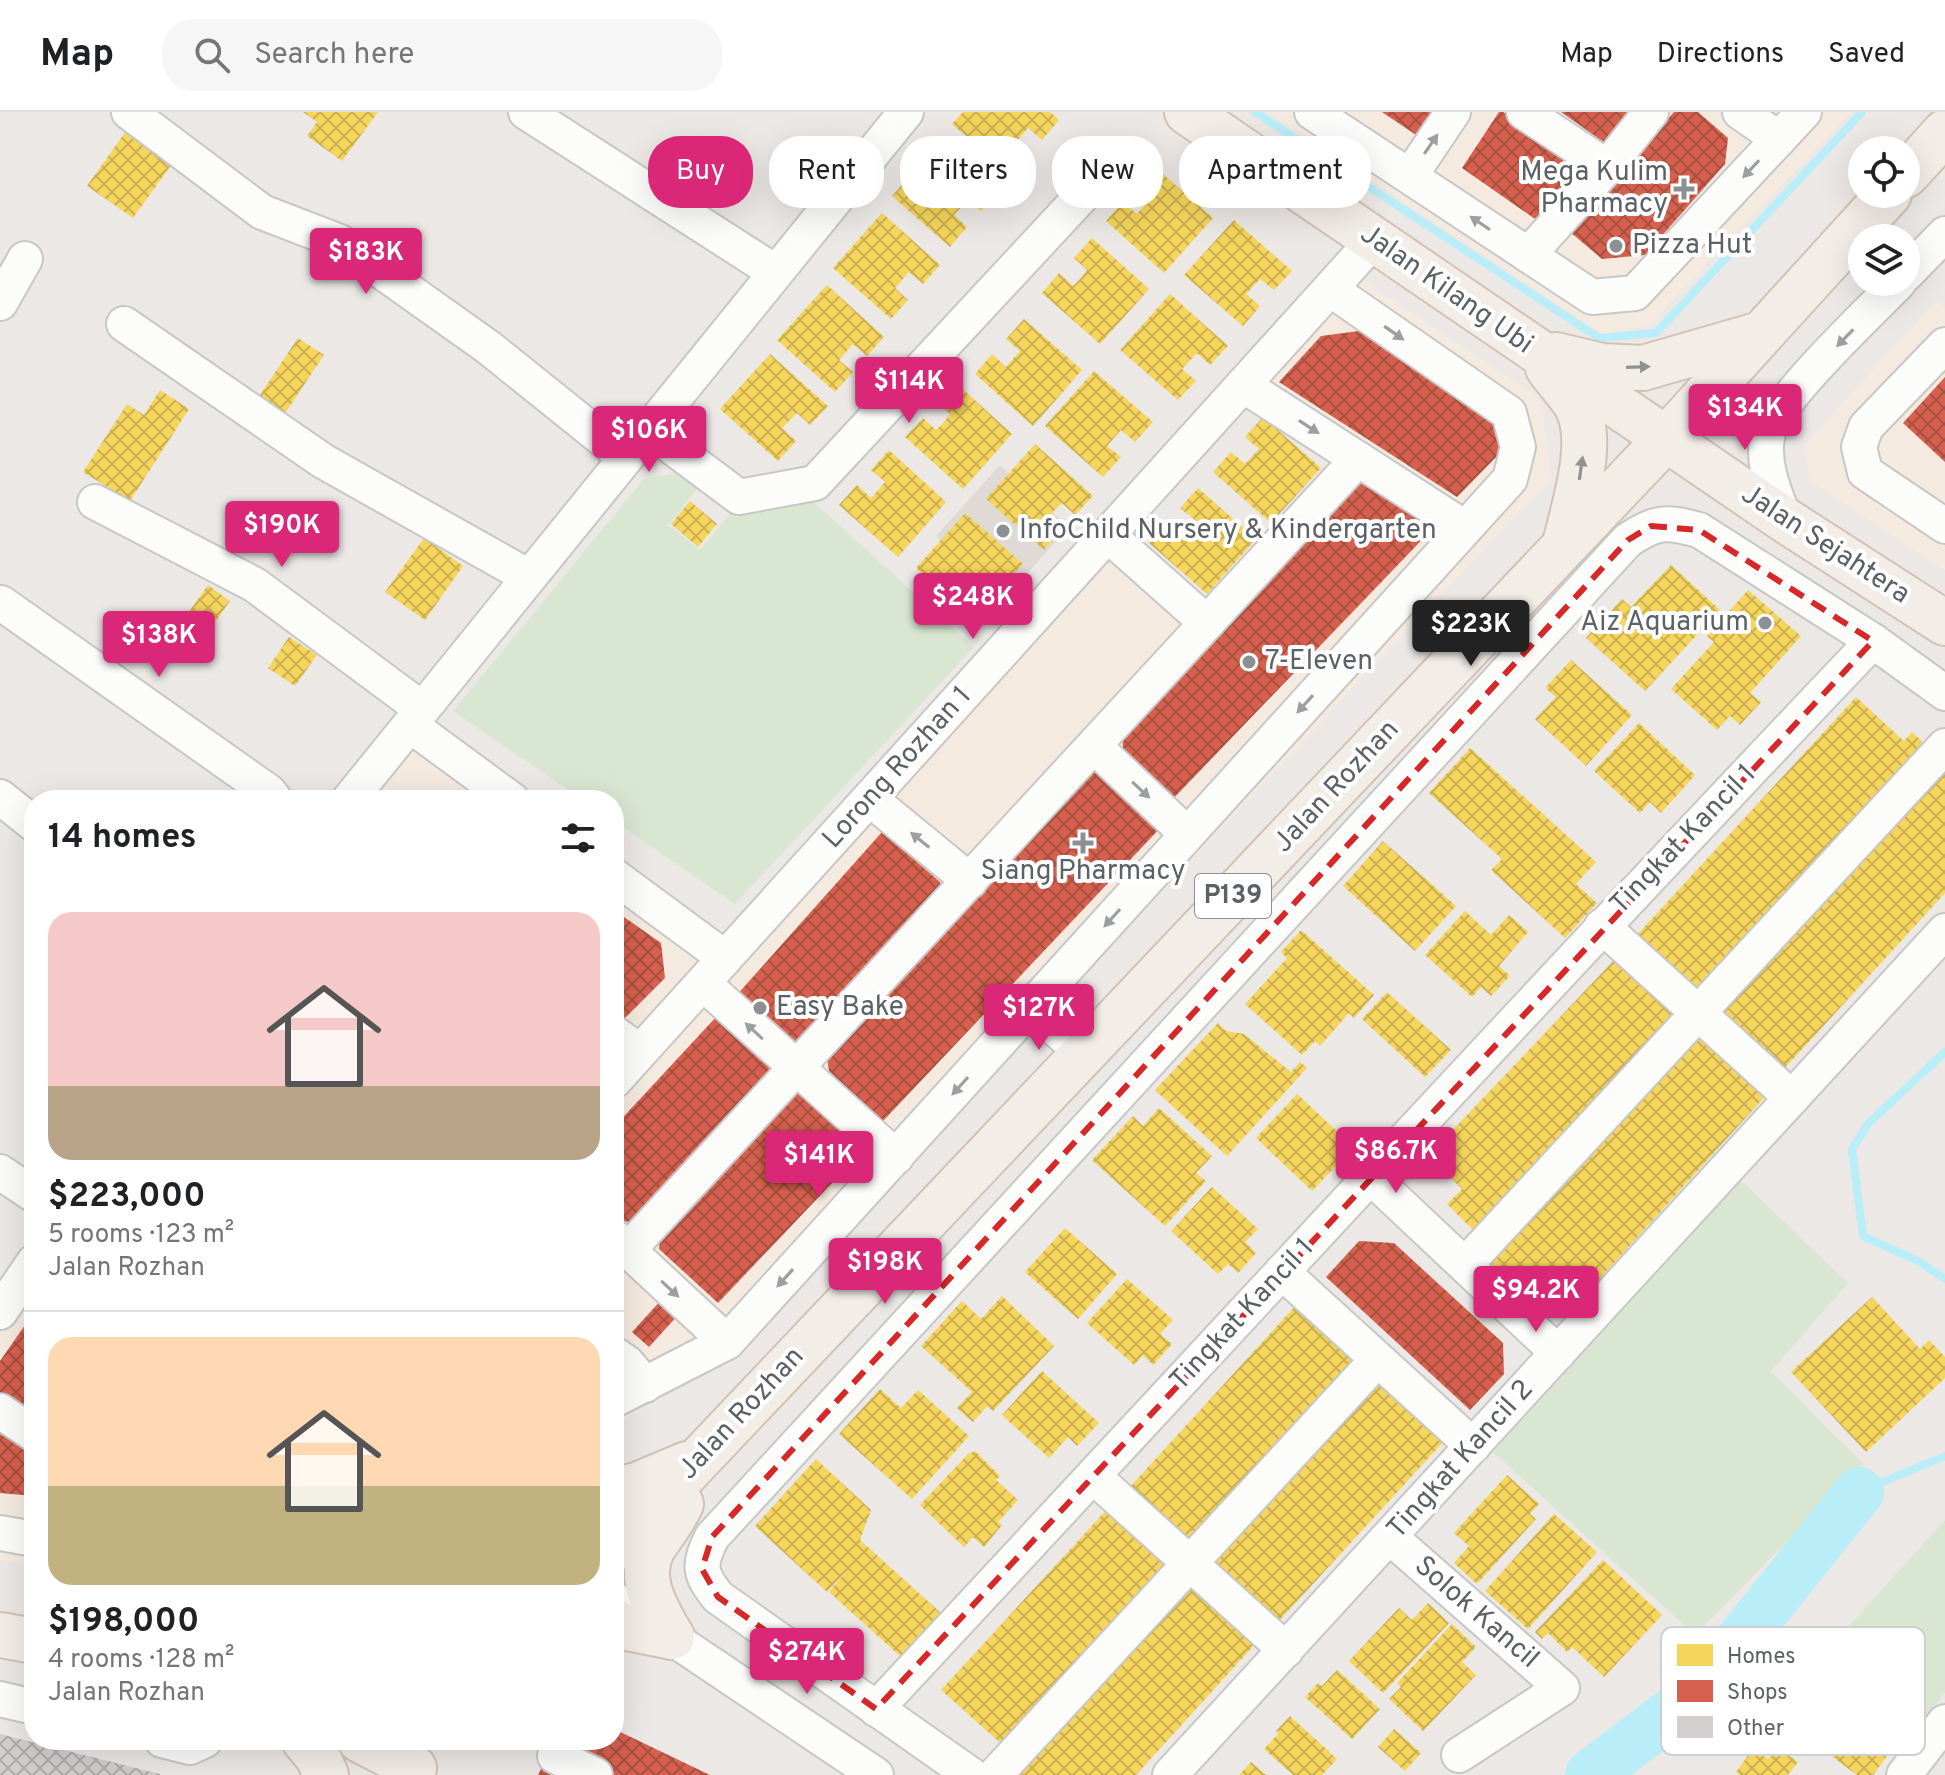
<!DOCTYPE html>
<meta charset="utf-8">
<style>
body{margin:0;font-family:Overpass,sans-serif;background:#f6f6f6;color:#202124;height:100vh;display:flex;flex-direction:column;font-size:30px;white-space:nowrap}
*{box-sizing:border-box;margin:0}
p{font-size:26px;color:#757577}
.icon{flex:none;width:44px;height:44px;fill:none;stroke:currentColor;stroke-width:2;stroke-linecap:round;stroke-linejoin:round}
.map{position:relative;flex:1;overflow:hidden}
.drawer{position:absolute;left:24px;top:678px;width:600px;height:960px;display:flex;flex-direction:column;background:#fff;border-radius:32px;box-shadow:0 8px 32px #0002}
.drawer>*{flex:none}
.guide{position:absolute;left:648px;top:24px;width:760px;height:72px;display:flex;gap:16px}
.buttons{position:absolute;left:1848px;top:24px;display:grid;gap:16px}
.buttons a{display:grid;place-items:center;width:72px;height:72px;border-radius:50%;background:#fff;box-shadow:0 8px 32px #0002;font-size:40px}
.price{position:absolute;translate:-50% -68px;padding:0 18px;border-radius:8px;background:#db2777;color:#fff;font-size:26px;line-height:52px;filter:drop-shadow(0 2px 4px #0008)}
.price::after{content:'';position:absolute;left:50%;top:48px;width:24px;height:18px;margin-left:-12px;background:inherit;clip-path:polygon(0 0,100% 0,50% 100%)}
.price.current{background:#222;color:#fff}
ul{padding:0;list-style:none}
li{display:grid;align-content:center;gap:16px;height:424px;padding:0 24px}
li+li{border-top:2px solid #e0e0e0}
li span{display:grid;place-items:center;height:248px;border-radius:24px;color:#555}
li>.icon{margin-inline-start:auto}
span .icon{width:144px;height:144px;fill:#fffc;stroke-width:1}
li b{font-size:34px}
h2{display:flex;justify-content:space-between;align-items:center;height:96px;padding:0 24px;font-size:34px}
.tag{padding:0 28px;border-radius:32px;background:#fff;box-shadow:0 8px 32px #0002;font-size:28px;line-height:72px}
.tag.current{background:#db2777;color:#fff}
header{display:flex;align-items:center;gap:48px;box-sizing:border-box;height:112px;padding:0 40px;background:#fff;border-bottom:2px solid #e0e0e0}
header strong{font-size:38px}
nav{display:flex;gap:44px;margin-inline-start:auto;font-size:28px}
.search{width:560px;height:72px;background:#f6f6f6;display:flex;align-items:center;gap:20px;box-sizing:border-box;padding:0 28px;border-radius:32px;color:#757577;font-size:30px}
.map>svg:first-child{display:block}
</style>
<header>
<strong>Map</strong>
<div class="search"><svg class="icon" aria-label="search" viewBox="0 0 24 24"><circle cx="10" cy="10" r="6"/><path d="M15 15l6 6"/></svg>Search here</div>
<nav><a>Map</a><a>Directions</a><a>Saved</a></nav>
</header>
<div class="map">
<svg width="1945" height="1663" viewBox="0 0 1945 1663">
<defs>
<pattern id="homes-cross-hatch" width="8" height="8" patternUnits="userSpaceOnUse" patternTransform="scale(2)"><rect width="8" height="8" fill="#f6d55c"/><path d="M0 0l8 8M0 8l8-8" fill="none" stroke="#cab050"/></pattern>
<pattern id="shops-cross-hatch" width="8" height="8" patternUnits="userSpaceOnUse" patternTransform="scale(2)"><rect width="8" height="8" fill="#d6604d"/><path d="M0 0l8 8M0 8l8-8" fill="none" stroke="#a74f41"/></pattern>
<pattern id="building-cross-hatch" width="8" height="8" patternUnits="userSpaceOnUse" patternTransform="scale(2)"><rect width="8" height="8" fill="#d2cfce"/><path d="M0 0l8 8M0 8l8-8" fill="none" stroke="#adabab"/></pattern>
</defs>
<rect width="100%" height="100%" fill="#ebe8e6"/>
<!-- commercial -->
<g fill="#f5eadf">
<polygon points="1269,0 1851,0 1649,213 1604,223"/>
<polygon points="1356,164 1541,288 1551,366 732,1236 614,1315 614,781 730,862 1124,425 1209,503 1342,352 1248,283"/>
<polygon points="1937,188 1945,196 1945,458 1809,368 1805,332"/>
<polygon points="409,637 482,688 370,688"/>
<polygon points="29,1133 34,1136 34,1454 0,1448 0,1173"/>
</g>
<!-- education -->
<polygon fill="#dfdad5" points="1000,353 1069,415 1005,486 936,424"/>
<!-- green -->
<g fill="#d9e6d1">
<polygon points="678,361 698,376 668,413 700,438 730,402 811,388 974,535 735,792 614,709 614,688 583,688 453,599 644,367"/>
<polygon points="1741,1069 1848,1171 1771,1259 1863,1352 1695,1523 1493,1340"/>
<polygon points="1945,1408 1945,1580 1916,1618 1823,1543"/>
</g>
<!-- homes -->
<g fill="url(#homes-cross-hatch)">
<polygon points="303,0 378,0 342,49 307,24 317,10"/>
<polygon points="963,0 1050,0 1059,8 1042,28 1028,16 1014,32 1028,43 1010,63 952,12"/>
<polygon points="131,12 177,45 133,106 87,74"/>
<polygon points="941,29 999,80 981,99 968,88 954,103 967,115 950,135 892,84"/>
<polygon points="1155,55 1213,106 1164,161 1106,109 1123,90 1137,102 1151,86 1138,74"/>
<polygon points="882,101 940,153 923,172 909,160 895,176 908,188 891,207 833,156"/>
<polygon points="1234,108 1292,159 1274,178 1260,167 1246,182 1260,194 1243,214 1184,163"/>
<polygon points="1092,126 1149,177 1100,232 1042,181 1059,161 1073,174 1081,166 1087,158 1074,146"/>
<polygon points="827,173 884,225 867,244 853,232 839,248 853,260 835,280 777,228"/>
<polygon points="1170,182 1228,234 1210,253 1197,241 1182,257 1196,269 1178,288 1120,238"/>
<polygon points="1024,207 1082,258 1033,314 975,262 992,242 1006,255 1020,239 1006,227"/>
<polygon points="298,226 324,243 280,309 254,292"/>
<polygon points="770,242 828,294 810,313 797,301 782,316 796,329 778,349 720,297"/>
<polygon points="1094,259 1153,310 1135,330 1121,318 1107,334 1121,345 1103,365 1045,314"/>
<polygon points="955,270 1012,322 963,377 905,325 923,306 936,318 944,310 950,302 937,290"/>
<polygon points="160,278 189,297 130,389 83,360 127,292 144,303"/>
<polygon points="1263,305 1321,356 1271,411 1213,360 1231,340 1245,352 1259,337 1245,325"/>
<polygon points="1035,332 1093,384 1075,403 1062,391 1054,399 1048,406 1061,419 1044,438 986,387"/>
<polygon points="889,338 946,390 898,445 839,393 857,373 871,386 885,370 871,358"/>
<polygon points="1198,376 1256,427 1207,482 1149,431 1166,411 1180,423 1194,407 1180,396"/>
<polygon points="690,389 717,412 698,435 671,412"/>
<polygon points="965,401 1023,452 1005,471 992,460 984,468 978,475 992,487 974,507 916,456"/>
<polygon points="424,426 463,454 425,508 385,480"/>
<polygon points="1671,453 1720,498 1645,579 1586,526 1622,487 1631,495"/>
<polygon points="208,473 230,489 208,520 186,504"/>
<polygon points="1748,478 1801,524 1750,581 1761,590 1740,613 1730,604 1717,618 1671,577 1714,530 1707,524"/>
<polygon points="289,525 317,543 295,574 268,556"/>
<polygon points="1571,548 1632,603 1586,654 1535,607 1556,585 1545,576"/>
<polygon points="1856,585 1904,629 1912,620 1929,636 1701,883 1636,824"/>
<polygon points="1639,611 1695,663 1661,701 1650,690 1640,701 1594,659"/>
<polygon points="1470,636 1596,750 1576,772 1597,791 1565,826 1491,758 1502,747 1429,681"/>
<polygon points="1945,651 1945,781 1784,957 1719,899"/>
<polygon points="1383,729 1456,794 1415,839 1343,774"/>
<polygon points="1465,799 1491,823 1509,803 1528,820 1499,854 1510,864 1491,884 1481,875 1472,885 1425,843"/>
<polygon points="1301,818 1374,883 1354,906 1349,901 1320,934 1315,929 1302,943 1245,892 1287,846 1281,840"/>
<polygon points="1620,842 1684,902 1476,1121 1447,1092 1462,1077 1428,1044"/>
<polygon points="1387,880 1451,938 1425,965 1362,907"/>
<polygon points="1218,911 1226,919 1244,922 1291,960 1300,950 1307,956 1227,1044 1155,978"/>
<polygon points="1701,917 1770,979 1583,1185 1560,1164 1543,1184 1516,1160 1508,1168 1488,1150"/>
<polygon points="1297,982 1354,1035 1312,1079 1256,1026"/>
<polygon points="1159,996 1212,1044 1196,1061 1206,1069 1165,1114 1092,1048 1133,1004 1143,1014"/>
<polygon points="1212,1075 1258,1117 1245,1130 1256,1141 1238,1161 1228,1152 1218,1162 1171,1119"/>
<polygon points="1065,1116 1117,1162 1078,1207 1025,1160"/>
<polygon points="1127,1167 1173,1208 1160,1222 1172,1232 1153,1253 1143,1243 1134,1253 1087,1211"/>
<polygon points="1002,1184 1054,1234 993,1299 987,1294 973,1310 957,1296 972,1280 921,1234 962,1189 981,1207"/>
<polygon points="1872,1185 1920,1237 1929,1228 1945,1245 1945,1266 1866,1340 1791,1260"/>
<polygon points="1297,1192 1362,1251 1194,1435 1129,1376"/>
<polygon points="1042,1259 1099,1311 1077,1334 1068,1325 1049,1346 1002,1303"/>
<polygon points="1379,1265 1446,1327 1278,1510 1210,1448"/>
<polygon points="880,1277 901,1296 918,1278 969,1324 912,1387 839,1322"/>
<polygon points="975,1339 1000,1364 996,1368 1018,1388 998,1410 1002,1413 984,1435 973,1425 964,1435 920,1393 968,1342"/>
<polygon points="816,1347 871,1398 860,1428 941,1501 901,1545 829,1480 848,1457 827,1480 755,1414"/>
<polygon points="1507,1363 1539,1392 1530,1402 1536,1407 1477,1472 1454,1451 1469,1434 1454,1421"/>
<polygon points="1110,1394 1176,1453 1007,1637 941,1578"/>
<polygon points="1554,1402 1597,1440 1528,1517 1485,1479"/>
<polygon points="1603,1448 1662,1503 1604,1565 1572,1535 1567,1540 1548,1521 1542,1527 1535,1520"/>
<polygon points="1190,1470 1257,1530 1136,1663 1017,1663"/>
<polygon points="1428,1491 1449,1511 1383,1581 1349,1549 1399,1496 1412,1508"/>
<polygon points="1452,1512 1476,1535 1462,1550 1476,1563 1423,1619 1389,1587 1401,1575 1397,1571"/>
<polygon points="1337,1558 1380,1597 1352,1627 1305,1585 1318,1571 1322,1574"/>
<polygon points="1811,1567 1821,1575 1817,1580 1831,1591 1823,1602 1857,1628 1866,1616 1893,1636 1873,1663 1857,1663 1776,1603 1802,1569 1806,1572"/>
<polygon points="1290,1604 1337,1647 1322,1663 1293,1663 1264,1637 1279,1621 1276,1619"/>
<polygon points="1394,1617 1421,1641 1405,1659 1378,1635"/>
<polygon points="1777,1635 1798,1650 1788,1663 1740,1663 1736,1660 1753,1637 1768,1647"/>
<polygon points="1251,1650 1266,1663 1239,1663"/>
</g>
<!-- shops -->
<g fill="url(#shops-cross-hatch)">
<polygon points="1382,0 1439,0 1422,27"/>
<polygon points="1499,0 1503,0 1582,56 1535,107 1462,56"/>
<polygon points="1561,0 1638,0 1612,36"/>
<polygon points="1674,0 1698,0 1728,26 1725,52 1645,143 1602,147 1569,119"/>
<polygon points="1359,219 1497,310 1501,340 1457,385 1279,270 1321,224"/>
<polygon points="1945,265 1945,350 1903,311"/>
<polygon points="1361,367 1439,410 1169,691 1123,637 1122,622"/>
<polygon points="1092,656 1107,656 1164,712 883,1009 829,959 827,946"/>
<polygon points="882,720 940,770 944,781 801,937 735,885"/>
<polygon points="614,798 661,831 665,866 621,910 614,905"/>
<polygon points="717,904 769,952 770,964 641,1113 624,1109 614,1099 614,1015"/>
<polygon points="812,978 870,1031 718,1191 659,1137 660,1127 794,981"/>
<polygon points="1359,1129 1394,1131 1503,1231 1504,1262 1470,1298 1326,1165"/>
<polygon points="663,1186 680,1201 649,1235 632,1220"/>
<polygon points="32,1203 34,1205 34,1304 0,1281 0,1249"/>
<polygon points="0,1316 34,1338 34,1384 0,1381"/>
<polygon points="614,1617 710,1663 538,1663 555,1628 614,1628"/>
</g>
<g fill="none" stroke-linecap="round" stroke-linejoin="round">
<!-- stream -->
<g stroke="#b9edf7" stroke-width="8">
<polyline points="1255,0 1599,226 1656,221 1862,0"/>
<polyline points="1945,940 1868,1012 1852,1037 1863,1124 1918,1149 1945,1167"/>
<polyline points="1859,1380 1945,1344"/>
</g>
<!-- river -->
<polyline stroke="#b9edf7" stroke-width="50" points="1590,1663 1698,1581 1859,1380"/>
</g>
<!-- building -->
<polygon fill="url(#building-cross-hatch)" points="0,1622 160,1662 160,1663 0,1663"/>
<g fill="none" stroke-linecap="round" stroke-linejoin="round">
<!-- minor casing -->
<g stroke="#c7c7c6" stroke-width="38">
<g id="minor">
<polyline points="129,0 262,100 340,130 488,235 625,345"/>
<polyline points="526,0 775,160"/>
<polyline points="1312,0 1592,185 1635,181 1804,0"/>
<polyline points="1524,0 1607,55"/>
<polyline points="1740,0 1779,27"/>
<polyline points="1410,64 1453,0"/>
<polyline points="1528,143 1607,55 1651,0"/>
<polyline points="1906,162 1945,122"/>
<polyline points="0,191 25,147"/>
<polyline points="124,212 323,349 529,465"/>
<polyline points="1945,233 1866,315 1859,335 1865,360 1945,414"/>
<polyline points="1243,273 1465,416"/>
<polyline points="648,317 739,385 815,371 1119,44"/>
<polyline points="95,390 255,473 422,597"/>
<path d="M1785 408C1775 382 1762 354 1767 325 1773 290 1870 200 1899 170"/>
<polyline points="1108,423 1207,511"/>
<polyline points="1,491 269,680 275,688"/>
<polyline points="410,613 512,688"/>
<polyline points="1094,634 1187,722"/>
<polyline points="0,685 34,712"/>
<polyline points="870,687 970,769"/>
<polyline points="349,688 906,0"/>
<polyline points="614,764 725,846"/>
<polyline points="1602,814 1792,986"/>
<polyline points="704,872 896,1045"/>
<polyline points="1030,895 1084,941"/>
<polyline points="614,921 640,940"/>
<polyline points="614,969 1374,128"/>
<polyline points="0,1060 34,1083"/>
<polyline points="1372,1066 1558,1241"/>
<polyline points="614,1125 727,1230"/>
<polyline points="628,1138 1358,347"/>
<polyline points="1465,1153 1945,634"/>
<polyline points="1282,1160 1473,1334"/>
<polyline points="0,1200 34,1150"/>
<polyline points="614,1242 627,1251 645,1273"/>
<polyline points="614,1288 727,1230 1510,367 1518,335 1509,301 1330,177"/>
<polyline points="0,1299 34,1322"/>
<polyline points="1093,1364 1286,1538"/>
<polyline points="0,1421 34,1427"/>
<polyline points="1390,1425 1562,1576 1459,1643"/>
<polyline points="614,1487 876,1663"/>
<polyline points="0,1587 34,1595"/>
<path d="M876 1597C1208 1241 1537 882 1873 529"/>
<polyline points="162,1628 190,1635 205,1628"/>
<polyline points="555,1644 595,1663"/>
<path d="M971 1663 718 1485C699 1461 698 1453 712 1425L1628 428C1658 409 1665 409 1699 418L1873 529 1945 581"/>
<polyline points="995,1663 1377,1248"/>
<polyline points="1170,1663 1945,819"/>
<polyline points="1904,1663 1945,1610"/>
</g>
</g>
<!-- major casing -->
<g stroke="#d3c2b4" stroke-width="48">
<g id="major">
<polyline points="1187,0 1785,408 1945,511"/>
<polyline points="1906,63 1945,20"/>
<polyline points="1556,243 1602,254 1643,256 1761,222"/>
<path d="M1548 256C1556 267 1567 279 1575 291 1597 327 1574 393 1565 432"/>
<polyline points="614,1378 637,1373 687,1352"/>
<polyline points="614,1437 1666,327 1889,82"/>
<polyline points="614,1509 627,1516 672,1525"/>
<polyline points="0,1523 34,1529"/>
<path d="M672 1525C655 1496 634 1461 657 1430 666 1417 674 1407 681 1392"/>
<polyline points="304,1628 318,1645 326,1663"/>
<polyline points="360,1628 414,1656"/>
</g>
</g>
<!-- minor -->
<use href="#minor" stroke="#fcfcfb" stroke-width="34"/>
<!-- major -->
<use href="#major" stroke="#f3ede7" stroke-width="44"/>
</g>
<!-- one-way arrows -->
<defs><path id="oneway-solid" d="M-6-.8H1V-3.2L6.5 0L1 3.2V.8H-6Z" transform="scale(2)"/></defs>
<g fill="#9b9fa0">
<use href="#oneway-solid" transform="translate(1431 32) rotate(-56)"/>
<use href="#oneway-solid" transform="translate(1751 57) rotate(133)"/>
<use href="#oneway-solid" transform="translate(1480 111) rotate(-146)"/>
<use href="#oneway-solid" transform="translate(1394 221) rotate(35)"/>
<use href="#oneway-solid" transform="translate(1845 226) rotate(134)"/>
<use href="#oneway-solid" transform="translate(1309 315) rotate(33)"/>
<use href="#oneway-solid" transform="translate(1305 592) rotate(132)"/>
<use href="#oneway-solid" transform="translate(1141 678) rotate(43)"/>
<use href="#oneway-solid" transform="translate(920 728) rotate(-141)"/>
<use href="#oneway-solid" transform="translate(1112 806) rotate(132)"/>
<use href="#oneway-solid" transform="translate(754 919) rotate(-137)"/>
<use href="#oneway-solid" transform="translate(960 974) rotate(132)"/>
<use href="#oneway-solid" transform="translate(785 1166) rotate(132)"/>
<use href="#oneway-solid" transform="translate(670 1177) rotate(43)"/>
</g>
<g fill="#909292">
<use href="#oneway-solid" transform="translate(1638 255) rotate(-2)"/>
<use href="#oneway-solid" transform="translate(1581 356) rotate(-82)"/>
</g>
<!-- marked area -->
<path fill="none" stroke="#d62828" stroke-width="6" stroke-dasharray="16 10" stroke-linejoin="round" d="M1651 414 1699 418 1873 529 876 1597 718 1485 702 1457 712 1425 1628 428Z"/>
<!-- markers -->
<g fill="#8d9092" stroke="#fff" stroke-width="3">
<path d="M1680 65h8v8h8v8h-8v8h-8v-8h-8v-8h8z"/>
<circle cx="1616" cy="134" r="8"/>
<circle cx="1003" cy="419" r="8"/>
<circle cx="1765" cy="511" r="8"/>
<circle cx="1249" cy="550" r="8"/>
<path d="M1079 719h8v8h8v8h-8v8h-8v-8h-8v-8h8z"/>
<circle cx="760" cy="896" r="8"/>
</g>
<g text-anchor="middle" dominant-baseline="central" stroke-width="8" stroke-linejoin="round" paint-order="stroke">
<!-- shield labels -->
<rect fill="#fff" stroke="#8c9092" stroke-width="2" x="1195" y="762" width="76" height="44" rx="6"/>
<g font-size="26" font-weight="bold" fill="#5b6164">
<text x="1233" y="784">P139</text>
</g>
<!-- poi labels -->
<g font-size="28" fill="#5b6164" stroke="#fff" text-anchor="start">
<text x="1668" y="61" text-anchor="end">Mega Kulim<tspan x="1668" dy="32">Pharmacy</tspan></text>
<text x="1632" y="134">Pizza Hut</text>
<text x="1019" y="419">InfoChild Nursery &amp; Kindergarten</text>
<text x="1749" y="511" text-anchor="end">Aiz Aquarium</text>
<text x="1265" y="550">7-Eleven</text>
<text x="1083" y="760" text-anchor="middle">Siang Pharmacy</text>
<text x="776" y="896">Easy Bake</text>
</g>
<!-- street labels -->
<g font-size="28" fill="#5b6164" stroke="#fff">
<text transform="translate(1446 178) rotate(35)">Jalan Kilang Ubi</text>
<text transform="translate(1825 433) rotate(33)">Jalan Sejahtera</text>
<text transform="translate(898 656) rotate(-48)">Lorong Rozhan 1</text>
<text transform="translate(1337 675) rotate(-47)">Jalan Rozhan</text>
<text transform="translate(1684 728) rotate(-46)">Tingkat Kancil 1</text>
<text transform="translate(1243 1203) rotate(-47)">Tingkat Kancil 1</text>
<text transform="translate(742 1302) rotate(-47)">Jalan Rozhan</text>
<text transform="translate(1461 1348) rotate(-48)">Tingkat Kancil 2</text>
<text transform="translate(1476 1501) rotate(41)">Solok Kancil</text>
</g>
</g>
<!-- legend -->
<rect x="1661" y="1515" width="264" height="128" rx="12" fill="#fff" stroke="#ced0d0" stroke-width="2"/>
<rect x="1677" y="1532" width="36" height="22" fill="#f6d55c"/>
<rect x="1677" y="1568" width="36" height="22" fill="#d6604d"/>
<rect x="1677" y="1604" width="36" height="22" fill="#d2cfce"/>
<g font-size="22" fill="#5b6164">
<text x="1727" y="1551">Homes</text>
<text x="1727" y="1587">Shops</text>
<text x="1727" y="1623">Other</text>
</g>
</svg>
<div class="buttons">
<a><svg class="icon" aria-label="locate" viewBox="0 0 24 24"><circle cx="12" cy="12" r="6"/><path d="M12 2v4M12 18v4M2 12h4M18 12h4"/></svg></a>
<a><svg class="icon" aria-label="layers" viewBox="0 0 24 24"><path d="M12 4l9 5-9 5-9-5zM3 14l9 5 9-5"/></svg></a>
</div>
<b class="price" style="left:366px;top:184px">$183K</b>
<b class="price" style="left:909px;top:313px">$114K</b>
<b class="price" style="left:1745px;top:340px">$134K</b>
<b class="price" style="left:649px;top:362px">$106K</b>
<b class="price" style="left:282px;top:457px">$190K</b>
<b class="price" style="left:973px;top:529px">$248K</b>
<b class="price current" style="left:1471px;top:556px">$223K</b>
<b class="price" style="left:159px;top:567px">$138K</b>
<b class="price" style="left:1039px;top:940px">$127K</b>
<b class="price" style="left:1396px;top:1083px">$86.7K</b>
<b class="price" style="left:819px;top:1087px">$141K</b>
<b class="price" style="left:885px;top:1194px">$198K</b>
<b class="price" style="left:1536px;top:1222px">$94.2K</b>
<b class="price" style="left:807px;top:1584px">$274K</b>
<div class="guide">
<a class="tag current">Buy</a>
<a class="tag">Rent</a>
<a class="tag">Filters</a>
<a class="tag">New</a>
<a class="tag">Apartment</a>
</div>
<section class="drawer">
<h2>14 homes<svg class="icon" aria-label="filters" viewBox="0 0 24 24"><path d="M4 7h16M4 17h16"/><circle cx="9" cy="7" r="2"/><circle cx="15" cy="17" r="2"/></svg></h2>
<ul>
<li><span style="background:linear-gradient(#f6c9c9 70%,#b9a48a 0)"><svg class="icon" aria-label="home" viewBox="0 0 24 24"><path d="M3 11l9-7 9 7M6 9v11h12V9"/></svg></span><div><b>$223,000</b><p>5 rooms · 123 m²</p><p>Jalan Rozhan</p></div></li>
<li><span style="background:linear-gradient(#ffd9b3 60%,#c2b280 0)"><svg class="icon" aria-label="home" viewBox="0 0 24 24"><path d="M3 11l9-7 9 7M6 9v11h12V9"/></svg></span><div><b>$198,000</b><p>4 rooms · 128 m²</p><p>Jalan Rozhan</p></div></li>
</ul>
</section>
</div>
